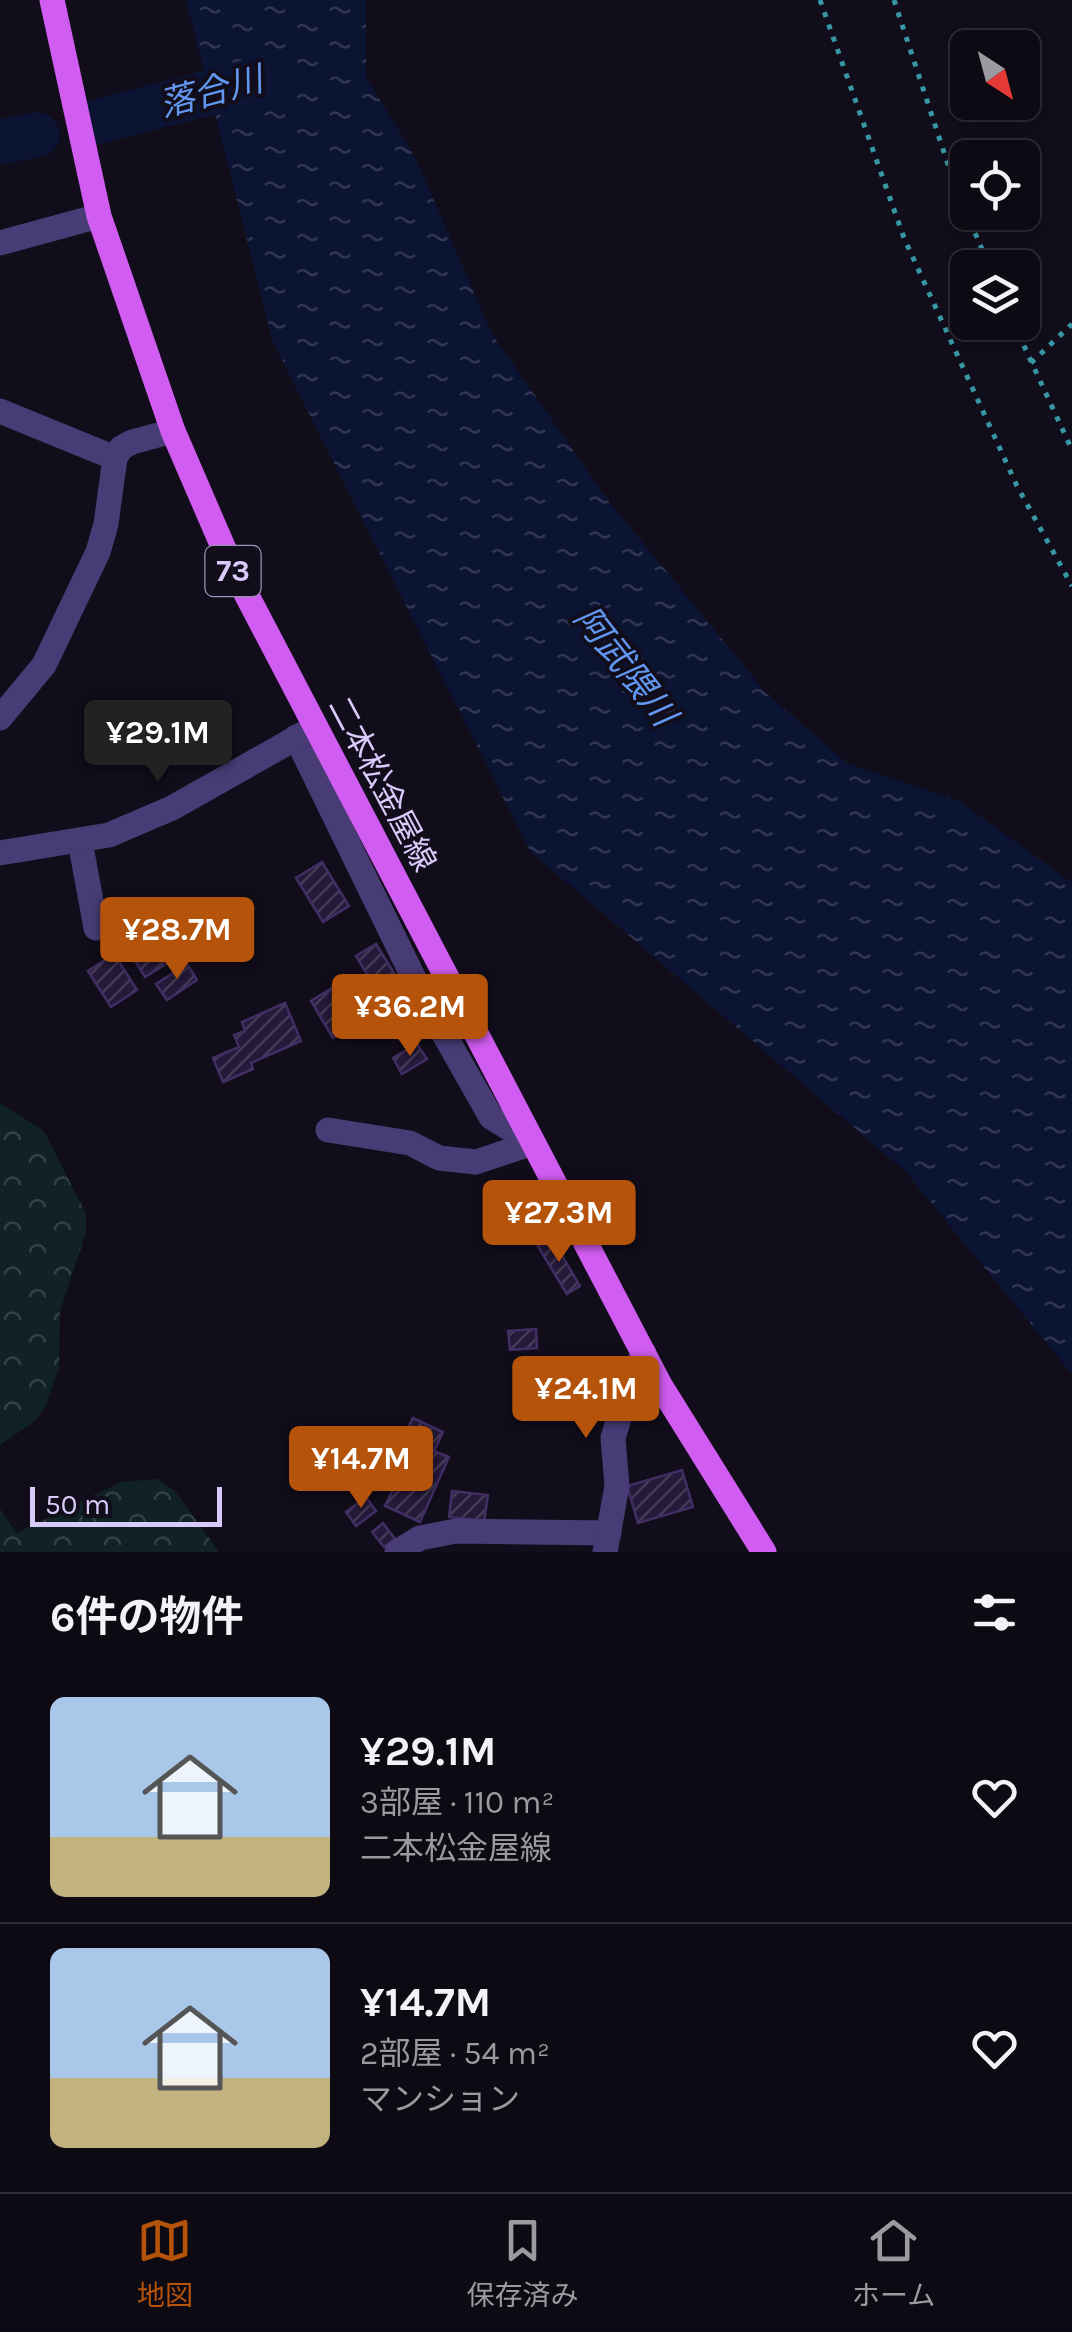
<!DOCTYPE html>
<html lang="ja">
<meta charset="utf-8">
<style>
body{margin:0;font-family:Karla,"Noto Sans JP",sans-serif;background:#1b1822;color:#f1f3f6;height:100vh;display:flex;flex-direction:column;font-size:38px;white-space:nowrap}
*{box-sizing:border-box;margin:0}
p{font-size:32px;color:#9a9aa0}
.icon{flex:none;width:55px;height:55px;fill:none;stroke:currentColor;stroke-width:2;stroke-linecap:round;stroke-linejoin:round}
.map{position:relative;height:1552px;overflow:hidden}
.panel{display:flex;flex-direction:column;background:#0d0a14;flex:1}
.panel>*{flex:none}
.needle{width:65px;rotate:144deg}
.fabs{position:absolute;left:950px;top:30px;display:grid;gap:20px}
.fabs a{display:grid;place-items:center;width:90px;height:90px;border-radius:15px;background:#0d0a14;box-shadow:0 2px 8px #0004,0 0 0 2px #2d2b34;font-size:50px}
.scale{position:absolute;left:30px;bottom:25px;width:192px;box-sizing:border-box;padding-left:10px;border:5px solid #d8cbfa;border-top:0;font-size:28px;line-height:35px;white-space:nowrap;color:#d8cbfa;-webkit-text-stroke:8px #110d1b;paint-order:stroke}
.price{position:absolute;translate:-50% -85px;padding:0 22px;border-radius:10px;background:#b45309;color:#fff;font-size:32px;line-height:65px;filter:drop-shadow(0 2px 5px #0008)}
.price::after{content:'';position:absolute;left:50%;top:60px;width:30px;height:22px;margin-left:-15px;background:inherit;clip-path:polygon(0 0,100% 0,50% 100%)}
.price.selected{background:#222;color:#fff}
ul{padding:0;list-style:none}
li{display:flex;align-items:center;gap:30px;height:250px;padding:0 50px}
li+li{border-top:2px solid #2d2b34}
li span{display:grid;place-items:center;flex:none;width:280px;height:200px;border-radius:15px;color:#555}
li>.icon{margin-inline-start:auto}
span .icon{width:120px;height:120px;fill:#fffc;stroke-width:1}
li b{font-size:42px}
h2{display:flex;justify-content:space-between;align-items:center;height:120px;padding:0 50px;font-size:42px}
.dock{display:flex;justify-content:space-around;align-items:center;height:140px;border-top:2px solid #2d2b34;background:#0d0a14;font-size:28px;color:#9a9aa0}
.dock a{display:grid;justify-items:center;gap:5px}
.dock .selected{color:#b45309}
.map>svg:first-child{display:block}
</style>
<div class="map">
<svg width="1072" height="1552" viewBox="0 0 1072 1552">
<defs>
<pattern id="forest-crowns" width="20" height="18" patternUnits="userSpaceOnUse" patternTransform="scale(2.5)"><rect width="20" height="18" fill="#102224"/><path d="M2 6a3 3 0 1 1 6 0M12 15a3 3 0 1 1 6 0" fill="none" stroke="#324145"/></pattern>
<pattern id="water-ripples" width="26" height="14" patternUnits="userSpaceOnUse" patternTransform="scale(2.5)"><rect width="26" height="14" fill="#0c1434"/><path d="M2 4q2-2 4 0t4 0M15 11q2-2 4 0t4 0" fill="none" stroke="#2f3552"/></pattern>
<pattern id="building-hatch" width="6" height="6" patternUnits="userSpaceOnUse" patternTransform="scale(2.5)"><rect width="6" height="6" fill="#261a3a"/><path d="M-1 1l2-2M0 6l6-6M5 7l2-2" fill="none" stroke="#453a57"/></pattern>
</defs>
<rect width="100%" height="100%" fill="#110d1b"/>
<!-- forest -->
<g fill="url(#forest-crowns)">
<polygon points="0,1103 44,1131 86,1214 86,1232 60,1312 59,1368 46,1405 35,1421 0,1445"/>
<polygon points="157,1479 175,1491 219,1552 0,1552 0,1509 17,1533 121,1482"/>
</g>
<!-- water -->
<polygon fill="url(#water-ripples)" points="186,0 366,0 366,77 416,159 492,334 607,499 766,693 848,764 959,801 1072,883 1072,1374 905,1171 530,851 273,342"/>
<g fill="none" stroke-linecap="round" stroke-linejoin="round">
<!-- river -->
<g stroke="#0c1434" stroke-width="45">
<polyline points="100,121 268,77"/>
<polyline points="0,142 37,135"/>
</g>
</g>
<!-- building -->
<g fill="url(#building-hatch)" stroke="#422e64" stroke-width="2.5">
<polygon points="322,862 349,906 323,922 296,878"/>
<polygon points="164,925 182,954 145,977 127,948"/>
<polygon points="376,944 396,976 376,989 356,956"/>
<polygon points="114,954 137,990 111,1007 88,971"/>
<polygon points="187,964 197,980 167,1000 156,984"/>
<polygon points="337,985 360,1022 333,1038 311,1001"/>
<polygon points="285,1003 301,1041 251,1063 253,1069 223,1082 213,1058 239,1047 234,1035 245,1031 242,1022"/>
<polygon points="417,1044 427,1059 402,1074 393,1058"/>
<polygon points="551,1237 580,1286 567,1294 537,1245"/>
<polygon points="536,1329 537,1348 510,1350 508,1331"/>
<polygon points="413,1418 443,1432 434,1451 449,1457 420,1522 385,1506 417,1439 405,1434"/>
<polygon points="682,1470 693,1507 638,1523 627,1486"/>
<polygon points="452,1491 488,1495 484,1521 449,1517"/>
<polygon points="366,1497 376,1511 356,1526 346,1512"/>
<polygon points="383,1523 395,1539 384,1547 372,1532"/>
</g>
<g fill="none" stroke-linecap="round" stroke-linejoin="round">
<!-- path -->
<g stroke="#3797a3" stroke-width="5" stroke-dasharray="5 8" stroke-linecap="butt">
<polyline points="820,0 904,238 1017,486 1072,586"/>
<polyline points="894,0 955,186 990,268"/>
<polyline points="1013,322 1072,450"/>
<polyline points="1031,363 1072,324"/>
</g>
<!-- minor -->
<g stroke="#473c76" stroke-width="25">
<polyline points="0,243 99,216"/>
<polyline points="0,411 115,458"/>
<polyline points="0,718 44,665 98,552 106,524 115,458 121,448 132,442 173,431"/>
<polyline points="296,737 423,997 491,1117 533,1143"/>
<polyline points="80,841 96,928"/>
<polyline points="0,853 109,835 172,808 312,729"/>
<polyline points="328,1130 410,1143 439,1158 476,1162 533,1143"/>
<polyline points="397,1552 420,1538 456,1531 609,1533"/>
<polyline points="605,1552 617,1486 613,1438 633,1372 644,1353"/>
</g>
<!-- major -->
<polyline stroke="#d15cf1" stroke-width="25" points="52,0 99,216 173,431 230,563 660,1385 764,1552"/>
</g>
<g text-anchor="middle" dominant-baseline="central" stroke-width="8" stroke-linejoin="round" paint-order="stroke">
<!-- shield labels -->
<rect fill="#110d1b" stroke="#9c92b7" stroke-width="2.5" x="205.5" y="546" width="55" height="50" rx="8"/>
<g font-size="30" font-weight="bold" fill="#d8cbfa">
<text x="233" y="571">73</text>
</g>
<!-- street labels -->
<g font-size="32" fill="#d8cbfa" stroke="#110d1b">
<text transform="translate(382 784) rotate(62)">二本松金屋線</text>
</g>
<!-- water labels -->
<g font-size="35" font-style="italic" fill="#6297f1" stroke="#110d1b">
<text transform="translate(211 92) rotate(-15)">落合川</text>
<text transform="translate(625 666) rotate(52)">阿武隈川</text>
</g>
</g>
</svg>
<div class="fabs">
<a><svg class="needle" viewBox="-14 -14 28 28"><path d="M0-13l5 13h-10z" fill="#e53935"/><path d="M0 13l5-13h-10z" fill="#9a9aa0"/></svg></a>
<a><svg class="icon" aria-label="locate" viewBox="0 0 24 24"><circle cx="12" cy="12" r="6"/><path d="M12 2v4M12 18v4M2 12h4M18 12h4"/></svg></a>
<a><svg class="icon" aria-label="layers" viewBox="0 0 24 24"><path d="M12 4l9 5-9 5-9-5zM3 14l9 5 9-5"/></svg></a>
</div>
<div class="scale">50 m</div>
<b class="price selected" style="left:158px;top:785px">¥29.1M</b>
<b class="price" style="left:177px;top:982px">¥28.7M</b>
<b class="price" style="left:410px;top:1059px">¥36.2M</b>
<b class="price" style="left:559px;top:1265px">¥27.3M</b>
<b class="price" style="left:586px;top:1441px">¥24.1M</b>
<b class="price" style="left:361px;top:1511px">¥14.7M</b>
</div>
<section class="panel">
<h2>6件の物件<svg class="icon" aria-label="filters" viewBox="0 0 24 24"><path d="M4 7h16M4 17h16"/><circle cx="9" cy="7" r="2"/><circle cx="15" cy="17" r="2"/></svg></h2>
<ul>
<li><span style="background:linear-gradient(#a9c7e8 70%,#c2b280 0)"><svg class="icon" aria-label="home" viewBox="0 0 24 24"><path d="M3 11l9-7 9 7M6 9v11h12V9"/></svg></span><div><b>¥29.1M</b><p>3部屋 · 110 m²</p><p>二本松金屋線</p></div><svg class="icon" aria-label="heart" viewBox="0 0 24 24"><path d="M12 20l-8-8c-3-5 5-10 8-4 3-6 11-1 8 4z"/></svg></li>
<li><span style="background:linear-gradient(#a9c7e8 65%,#c2b280 0)"><svg class="icon" aria-label="home" viewBox="0 0 24 24"><path d="M3 11l9-7 9 7M6 9v11h12V9"/></svg></span><div><b>¥14.7M</b><p>2部屋 · 54 m²</p><p>マンション</p></div><svg class="icon" aria-label="heart" viewBox="0 0 24 24"><path d="M12 20l-8-8c-3-5 5-10 8-4 3-6 11-1 8 4z"/></svg></li>
</ul>
</section>
<nav class="dock">
<a class="selected"><svg class="icon" aria-label="map" viewBox="0 0 24 24"><path d="M3 6l6-2 6 2 6-2v14l-6 2-6-2-6 2zM9 4v14M15 6v14"/></svg>地図</a>
<a><svg class="icon" aria-label="saved" viewBox="0 0 24 24"><path d="M7 4h10v16l-5-4-5 4z"/></svg>保存済み</a>
<a><svg class="icon" aria-label="home" viewBox="0 0 24 24"><path d="M3 11l9-7 9 7M6 9v11h12V9"/></svg>ホーム</a>
</nav>
